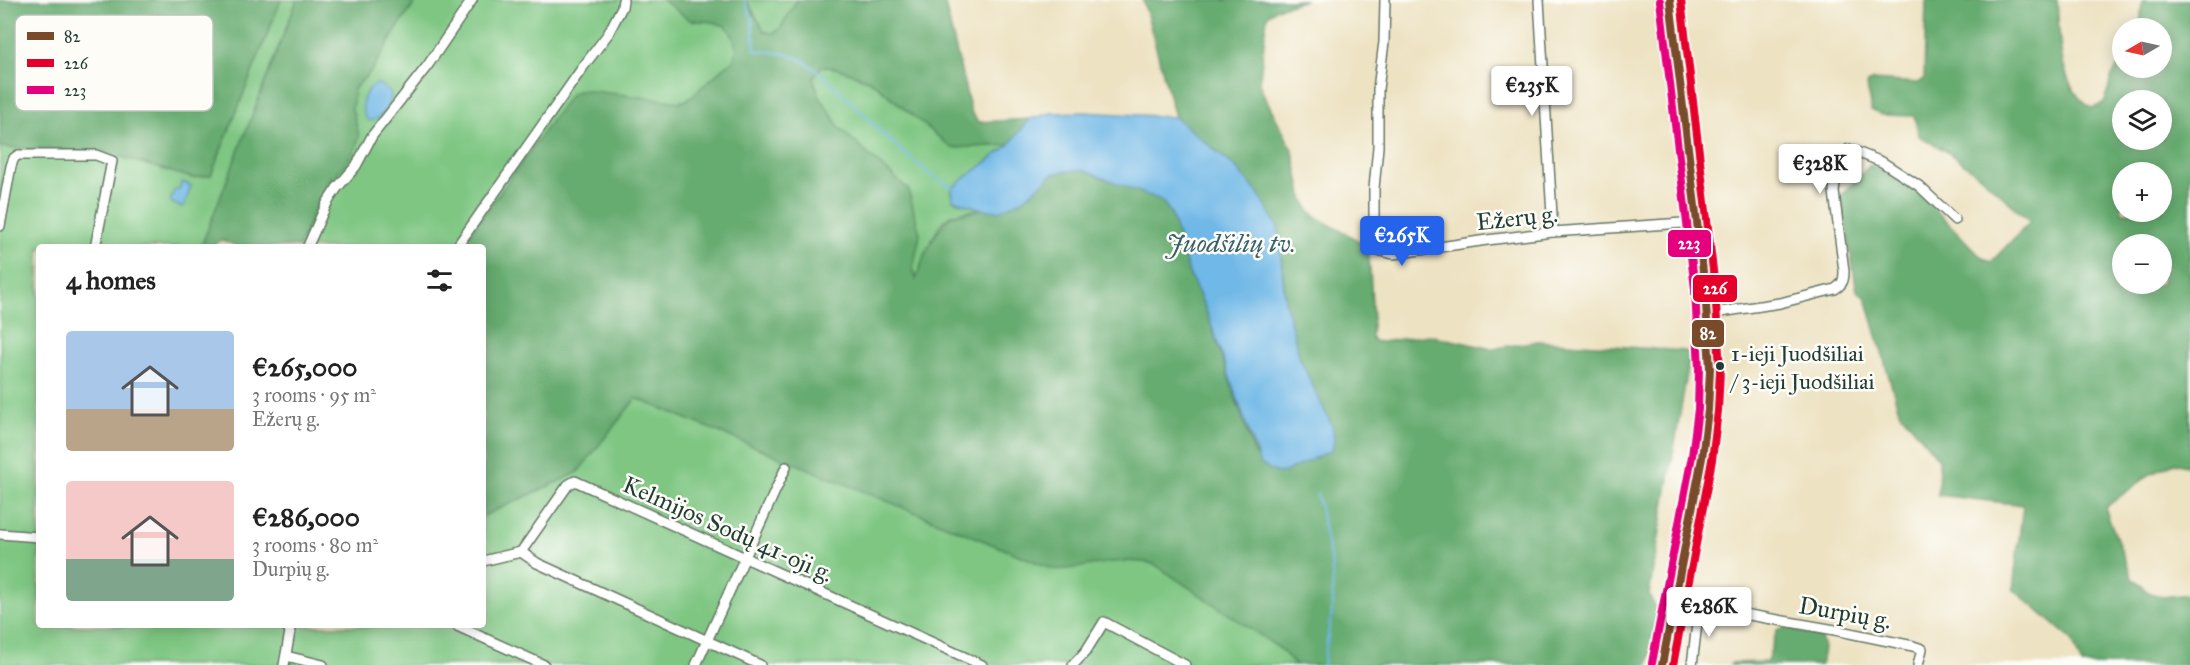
<!DOCTYPE html>
<meta charset="utf-8">
<style>
body{margin:0;font-family:"IM FELL Great Primer",serif;background:#f2f2f2;color:#222;height:100vh;display:flex;flex-direction:column;font-size:22px;white-space:nowrap}
*{box-sizing:border-box;margin:0}
p{font-size:20px;color:#767676}
.icon{flex:none;width:33px;height:33px;fill:none;stroke:currentColor;stroke-width:2;stroke-linecap:round;stroke-linejoin:round}
.map{position:relative;flex:1;overflow:hidden}
.panel{position:absolute;left:36px;top:244px;width:450px;height:384px;display:flex;flex-direction:column;background:#fff;border-radius:6px;box-shadow:0 3px 15px #0003}
.panel>*{flex:none}
.needle{width:39px;rotate:261deg}
.buttons{position:absolute;left:2112px;top:18px;display:grid;gap:12px}
.buttons a{display:grid;place-items:center;width:60px;height:60px;border-radius:50%;background:#fff;box-shadow:0 3px 15px #0003;font-size:30px}
.price{position:absolute;translate:-50% -51px;padding:0 14px;border-radius:6px;background:#fff;color:#222;font-size:20px;line-height:39px;filter:drop-shadow(0 2px 3px #0008)}
.price::after{content:'';position:absolute;left:50%;top:36px;width:18px;height:14px;margin-left:-9px;background:inherit;clip-path:polygon(0 0,100% 0,50% 100%)}
.price.current{background:#2563eb;color:#fff}
ul{padding:0;list-style:none}
li{display:flex;align-items:center;gap:18px;height:150px;padding:0 30px}
li span{display:grid;place-items:center;flex:none;width:168px;height:120px;border-radius:6px;color:#555}
li>.icon{margin-inline-start:auto}
span .icon{width:72px;height:72px;fill:#fffc;stroke-width:1}
li b{font-size:26px}
h2{display:flex;justify-content:space-between;align-items:center;height:72px;padding:0 30px;font-size:26px}
.map>svg:first-child{display:block}
</style>
<div class="map">
<svg width="2190" height="665" viewBox="0 0 2190 665">
<rect width="100%" height="100%" fill="#fdfcf7"/>
<filter id="ink" filterUnits="userSpaceOnUse"><feTurbulence type="fractalNoise" baseFrequency=".0167" numOctaves="2"/><feDisplacementMap in="SourceGraphic" scale="12" xChannelSelector="R" yChannelSelector="G"/><feConvolveMatrix kernelMatrix="1 2 1 2 8 2 1 2 1" color-interpolation-filters="sRGB"/></filter>
<filter id="wash" filterUnits="userSpaceOnUse"><feTurbulence type="fractalNoise" baseFrequency=".008" numOctaves="4" result="noise"/><feDisplacementMap in="SourceGraphic" scale="24" xChannelSelector="R" yChannelSelector="G"/><feGaussianBlur stdDeviation="1.35" result="paint"/><feColorMatrix in="noise" values="0 0 0 0 0 0 0 0 0 0 0 0 0 0 0 0 0 1.4 0 .05"/><feComposite in="paint" operator="in"/></filter>
<g filter="url(#wash)">
<rect width="100%" height="100%" fill="#ede2c2"/>
<!-- green -->
<g fill="#7ec682" stroke="#4e825b" stroke-width="1.5">
<path d="M281 0H297L201 247 39 248V626H483V516L577 473 636 398 1053 569C1087 565 1121 556 1154 564L1279 648 1296 665H0V147L104 152 193 178 211 175Z"/>
<polygon points="417,0 663,0 690,20 714,22 726,26 733,36 737,49 735,59 687,100 674,103 460,247 298,248 328,181 345,165 359,136 352,109 354,89 371,71 400,24"/>
<polygon points="746,0 797,0 780,29 773,33 765,32"/>
<path d="M822 66 840 69 871 81 952 148 1009 145 952 188 953 200 982 209C973 211 957 211 949 216 933 228 923 262 916 280L913 268 920 234 862 149 839 127 820 97 813 78Z"/>
</g>
<!-- forest -->
<g fill="#66ab70" stroke="#427452" stroke-width="1.5" fill-rule="evenodd">
<polygon points="0,0 281,0 211,175 193,178 104,152 0,147"/>
<polygon points="297,0 417,0 400,24 371,71 354,89 352,109 359,136 356,148 345,165 328,181 298,247 239,247 222,240 215,244 214,247 201,247"/>
<path d="M663 0H746L765 32 773 33 780 29 797 0H944L971 112 978 122 1030 119 1009 145 952 148 871 81 840 69 822 66 813 78 820 97 839 127 862 149 908 189 920 234 913 268 916 279 926 251 937 232 950 216 982 209 999 211 1053 174 1067 171 1084 170 1161 200 1171 213 1189 273 1205 307 1255 455 1315 392 1300 359 1285 301 1282 260 1258 193 1235 167 1175 117 1143 0H1306L1277 8 1267 16 1260 78 1261 89 1293 151 1302 195 1308 209 1316 217 1363 243 1369 254 1373 318 1371 336 1374 341 1381 342 1429 335 1492 349 1537 341 1686 351 1690 356 1649 594 1657 612 1648 665H1296L1279 648 1154 564C1133 559 1113 561 1092 565 1078 567 1067 571 1053 569L636 398 577 473 483 516V248H460L570 95 577 91 585 90 681 102 687 100 734 59 737 49 733 36 726 26 714 22 690 20Z"/>
<path d="M1926 0H2057C2060 36 2057 85 2091 108L2098 106 2105 101 2111 78 2122 60V68H2162V28H2140L2142 0H2190V467L2174 463 2147 476 2105 508 2132 578 2148 592 2162 597 2190 594V665H2082L2072 640 2013 589 2023 505 1938 495 1939 459 1899 411 1866 298 1857 291 1841 198 1843 194 1870 165 1913 186 1979 255 1991 262 2030 222C1997 190 1961 156 1919 136L1914 116 1881 115 1871 110C1872 101 1867 93 1867 83L1873 80 1919 83 1924 78ZM2122 100H2162V140H2122ZM2122 172H2162V212H2122ZM2122 244H2162V284H2122Z"/>
<polygon points="1785,627 1821,637 1824,648 1821,665 1730,665 1732,663 1767,662 1777,630"/>
</g>
<!-- water -->
<g fill="#70b8e7" stroke="#487a8e" stroke-width="1.5">
<path d="M379 84 391 93C391 105 382 120 369 121 357 111 362 87 379 84Z"/>
<polygon points="1084,112 1175,117 1235,167 1258,193 1278,227 1285,301 1300,359 1333,428 1334,442 1332,450 1285,472 1277,473 1260,464 1205,307 1189,273 1171,213 1161,200 1083,170 1067,171 1053,174 1024,199 999,211 982,209 953,200 952,188 1009,145 1030,119 1051,113"/>
<polygon points="182,182 191,186 184,206 181,207 172,203 171,199 174,191 179,189"/>
</g>
<g fill="none" stroke-linecap="round" stroke-linejoin="round">
<!-- stream -->
<g stroke="#70b8e7" stroke-width="2">
<path d="M745 0 752 19 755 50C768 53 780 51 792 56 814 64 830 82 847 98 880 130 912 166 953 188"/>
<polyline points="1317,493 1332,567 1333,605 1323,665"/>
</g>
</g>
</g>
<g filter="url(#ink)">
<g fill="none" stroke-linecap="round" stroke-linejoin="round">
<!-- minor casing -->
<g stroke="#677766" stroke-width="12">
<g id="minor">
<polyline points="1385,0 1384,42 1378,89 1378,147 1374,188 1374,234 1377,248 1381,251 1393,254 1487,240 1553,232 1697,222"/>
<polyline points="1539,0 1553,232"/>
<polyline points="0,226 11,166 14,158 18,155 96,155 112,161 95,248"/>
<polyline points="307,248 327,203 337,188 356,166 372,136 428,65 472,0"/>
<polyline points="456,248 583,67 608,34 622,7 623,0"/>
<path d="M1707 314 1780 303 1835 289C1843 284 1844 280 1844 271L1834 192 1835 183 1849 149 1882 162 1919 186 1955 220"/>
<polyline points="0,534 39,537"/>
<polyline points="521,552 537,563 760,665"/>
<polyline points="483,561 521,552 568,485 575,481 982,665"/>
<polyline points="1675,602 1835,630 1913,646 1922,649 1918,665"/>
<polyline points="457,626 544,665"/>
<polyline points="286,656 323,665"/>
<polyline points="284,665 290,632 287,626"/>
<polyline points="696,665 786,467"/>
<polyline points="1073,665 1086,651 1104,622 1185,665"/>
<polyline points="1692,665 1699,607"/>
</g>
</g>
<!-- major casing -->
<g stroke="#677766" stroke-width="15">
<polyline id="major" points="1662,665 1702,458 1708,410 1710,369 1705,288 1670,0"/>
</g>
<!-- minor -->
<use href="#minor" stroke="#fff" stroke-width="9"/>
<!-- major -->
<use href="#major" stroke="#fabc8b" stroke-width="12"/>
<!-- bus-1 casing -->
<g stroke="#fdfcf7" stroke-width="12">
<polyline id="bus-1" points="1662,665 1702,458 1708,410 1710,369 1705,288 1670,0"/>
</g>
<!-- bus-2 casing -->
<g stroke="#fdfcf7" stroke-width="12">
<polyline id="bus-2" points="1673,665 1712,460 1718,411 1720,370 1715,287 1681,0"/>
</g>
<!-- bus-3 casing -->
<g stroke="#fdfcf7" stroke-width="12">
<polyline id="bus-3" points="1652,663 1692,456 1698,409 1699,369 1695,289 1660,1"/>
</g>
<!-- bus-1 -->
<use href="#bus-1" stroke="#7a4b2a" stroke-width="8"/>
<!-- bus-2 -->
<use href="#bus-2" stroke="#e4002b" stroke-width="8"/>
<!-- bus-3 -->
<use href="#bus-3" stroke="#e5007d" stroke-width="8"/>
</g>
</g>
<!-- markers -->
<circle fill="#1f3d34" stroke="#fdfcf7" stroke-width="2" cx="1720" cy="366" r="5"/>
<g text-anchor="middle" dominant-baseline="central" stroke-width="5" stroke-linejoin="round" paint-order="stroke">
<!-- bus labels -->
<g font-size="22" fill="#1f3d34" stroke="#fdfcf7" text-anchor="start">
<text x="1731" y="353">1-ieji Juodšiliai<tspan x="1731" dy="28">/ 3-ieji Juodšiliai</tspan></text>
</g>
<!-- street labels -->
<g font-size="24" fill="#1f3d34" stroke="#fdfcf7">
<text transform="translate(1517 218) rotate(-6)">Ežerų g.</text>
<text transform="translate(728 529) rotate(24)">Kelmijos Sodų 41-oji g.</text>
<text transform="translate(1845 613) rotate(10)">Durpių g.</text>
</g>
<!-- water labels -->
<g font-size="26" font-style="italic" fill="#37626a" stroke="#fdfcf7">
<text x="1231" y="243">Juodšilių tv.</text>
</g>
</g>
<!-- legend -->
<rect x="15" y="15" width="198" height="96" rx="9" fill="#fdfcf7" stroke="#bac3bc" stroke-width="1.5"/>
<rect x="27" y="32" width="27" height="8" fill="#7a4b2a"/>
<rect x="27" y="59" width="27" height="8" fill="#e4002b"/>
<rect x="27" y="86" width="27" height="8" fill="#e5007d"/>
<g font-size="16" fill="#1f3d34">
<text x="64" y="42">82</text>
<text x="64" y="69">226</text>
<text x="64" y="96">223</text>
</g>
<g stroke="#fdfcf7" stroke-width="2">
<rect x="1667" y="229" width="45" height="29" rx="6" fill="#e5007d"/>
<rect x="1692" y="274" width="46" height="29" rx="6" fill="#e4002b"/>
<rect x="1691" y="319" width="34" height="29" rx="6" fill="#7a4b2a"/>
</g>
<g font-size="16" text-anchor="middle" font-weight="bold" fill="#fff">
<text x="1689" y="249">223</text>
<text x="1715" y="294">226</text>
<text x="1708" y="339">82</text>
</g>
</svg>
<div class="buttons">
<a><svg class="needle" viewBox="-14 -14 28 28"><path d="M0-13l5 13h-10z" fill="#e53935"/><path d="M0 13l5-13h-10z" fill="#767676"/></svg></a>
<a><svg class="icon" aria-label="layers" viewBox="0 0 24 24"><path d="M12 4l9 5-9 5-9-5zM3 14l9 5 9-5"/></svg></a>
<a>+</a>
<a>−</a>
</div>
<b class="price" style="left:1532px;top:117px">€235K</b>
<b class="price" style="left:1820px;top:195px">€328K</b>
<b class="price current" style="left:1402px;top:267px">€265K</b>
<b class="price" style="left:1709px;top:638px">€286K</b>
<section class="panel">
<h2>4 homes<svg class="icon" aria-label="filters" viewBox="0 0 24 24"><path d="M4 7h16M4 17h16"/><circle cx="9" cy="7" r="2"/><circle cx="15" cy="17" r="2"/></svg></h2>
<ul>
<li><span style="background:linear-gradient(#a9c7e8 65%,#b9a48a 0)"><svg class="icon" aria-label="home" viewBox="0 0 24 24"><path d="M3 11l9-7 9 7M6 9v11h12V9"/></svg></span><div><b>€265,000</b><p>3 rooms · 95 m²</p><p>Ežerų g.</p></div></li>
<li><span style="background:linear-gradient(#f6c9c9 65%,#7fa58c 0)"><svg class="icon" aria-label="home" viewBox="0 0 24 24"><path d="M3 11l9-7 9 7M6 9v11h12V9"/></svg></span><div><b>€286,000</b><p>3 rooms · 80 m²</p><p>Durpių g.</p></div></li>
</ul>
</section>
</div>
